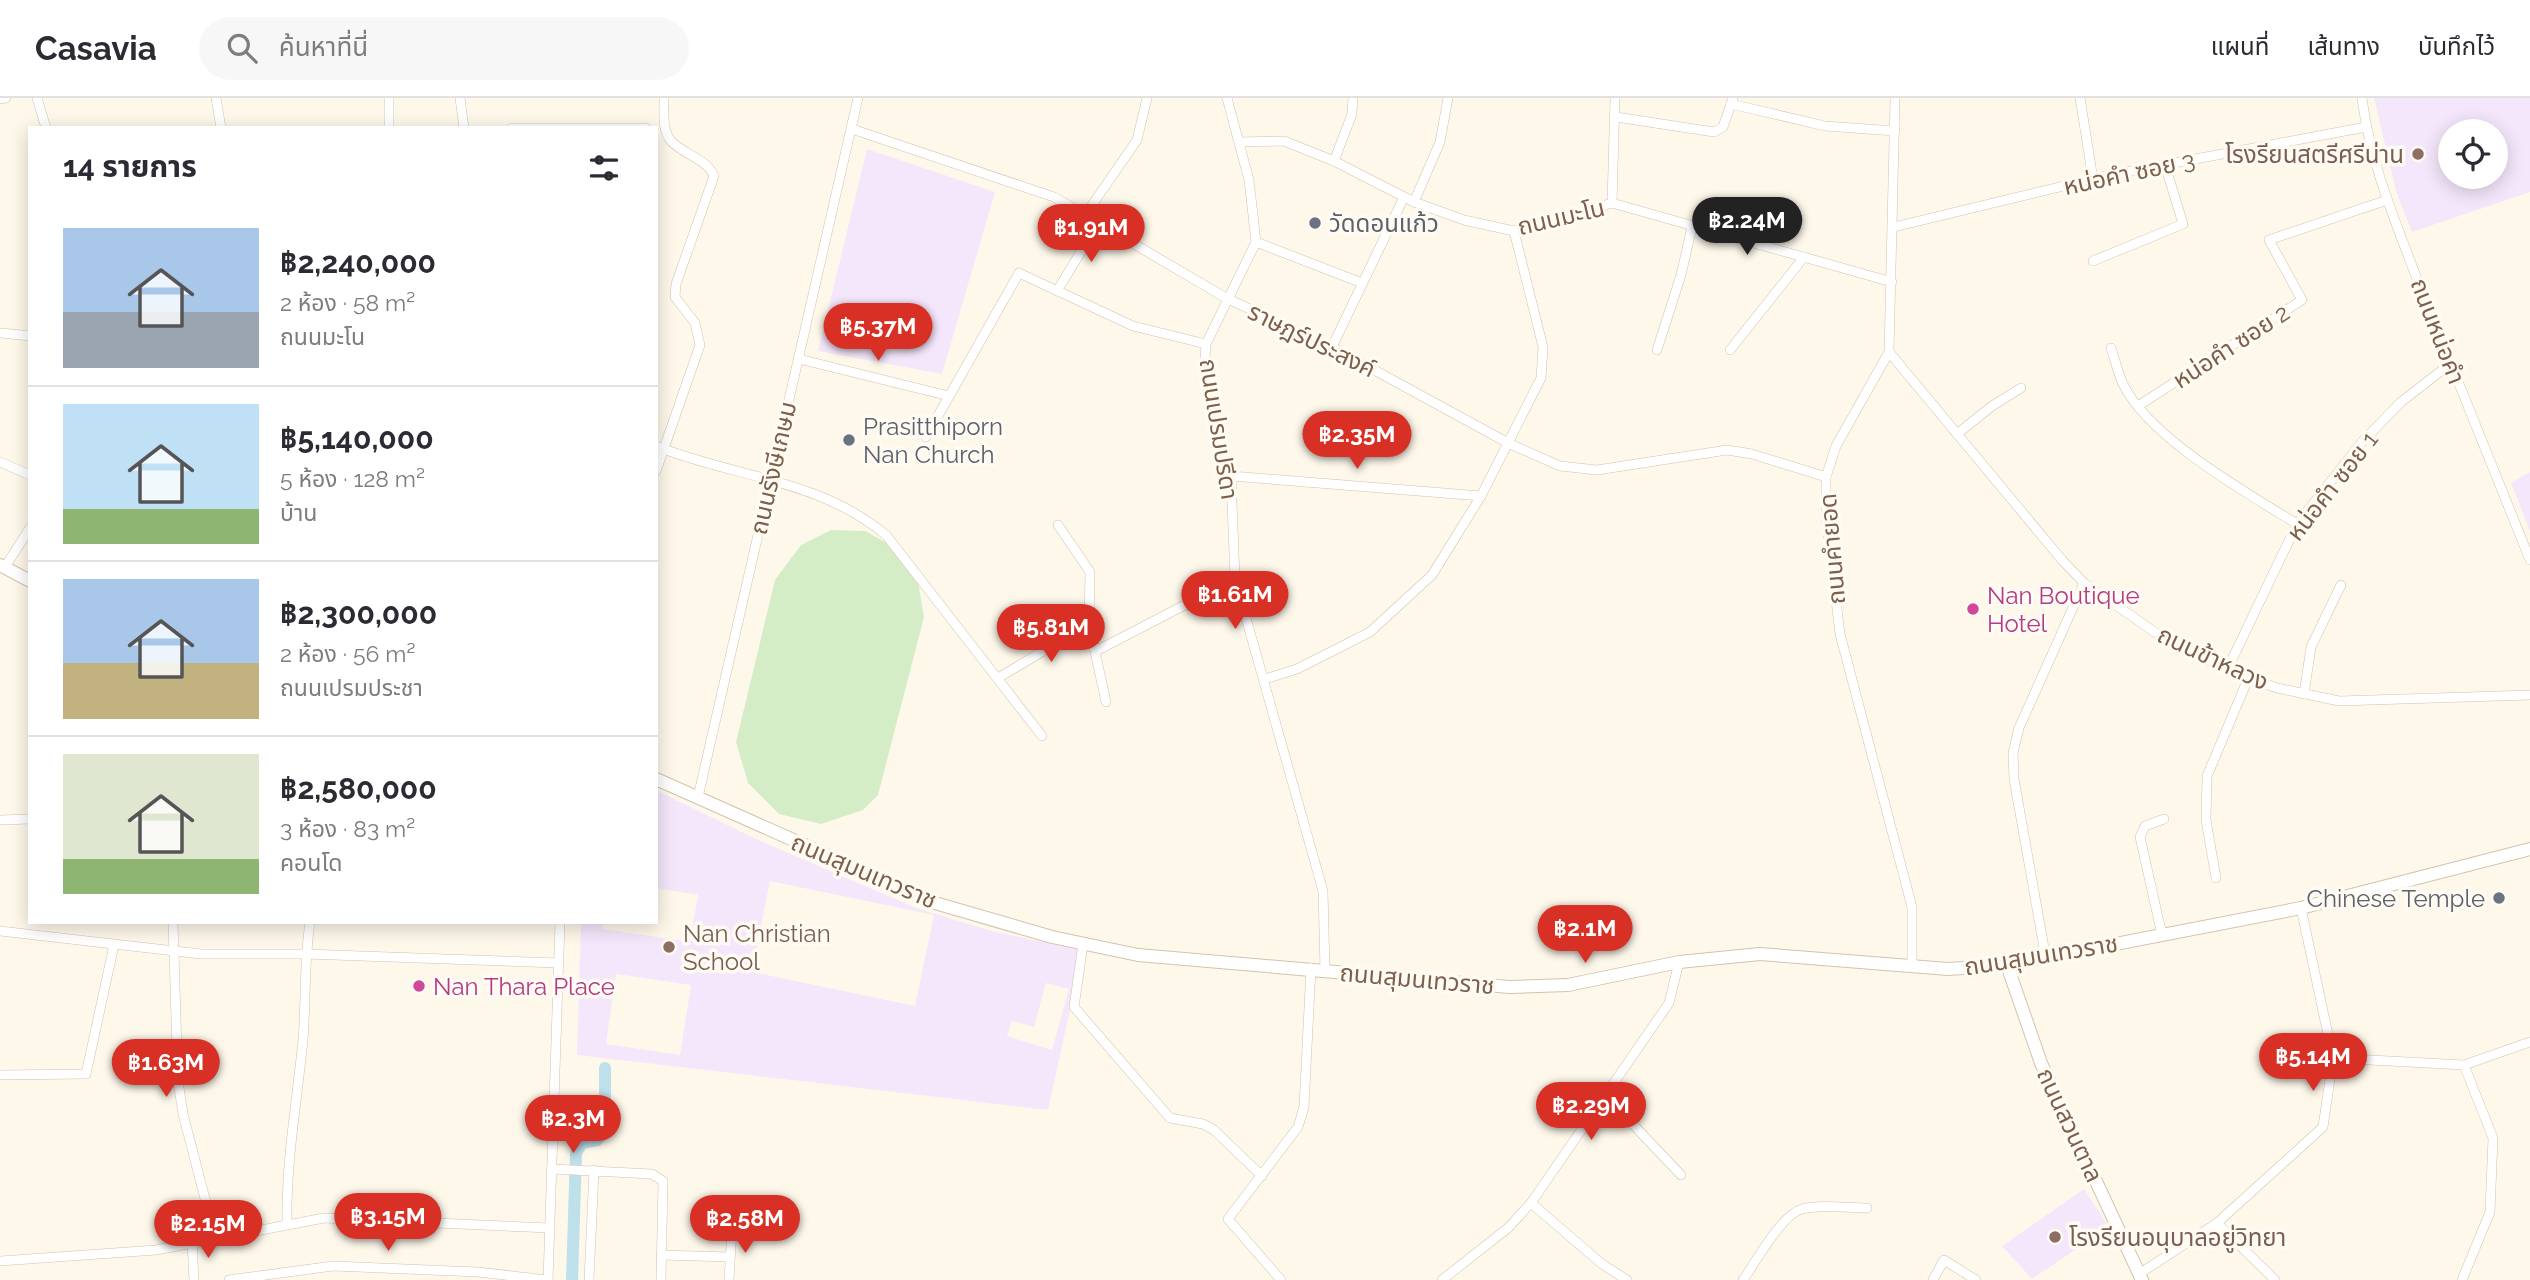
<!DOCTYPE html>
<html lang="th">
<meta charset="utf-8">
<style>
body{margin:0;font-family:Raleway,"Noto Sans Thai",sans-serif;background:#f7f7f7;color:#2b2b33;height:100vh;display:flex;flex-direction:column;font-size:26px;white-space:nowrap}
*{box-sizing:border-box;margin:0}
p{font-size:23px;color:#7c7c81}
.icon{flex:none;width:38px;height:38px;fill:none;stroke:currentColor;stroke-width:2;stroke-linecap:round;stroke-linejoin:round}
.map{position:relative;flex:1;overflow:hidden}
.details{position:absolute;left:28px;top:28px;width:630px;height:798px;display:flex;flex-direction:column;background:#fff;border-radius:0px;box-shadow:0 4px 18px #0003}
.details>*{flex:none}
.fabs{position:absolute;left:2438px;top:21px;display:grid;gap:14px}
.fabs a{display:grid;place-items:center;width:70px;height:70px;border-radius:50%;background:#fff;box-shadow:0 4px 18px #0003;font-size:35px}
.price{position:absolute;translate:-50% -60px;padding:0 16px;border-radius:24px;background:#d93025;color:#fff;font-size:23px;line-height:46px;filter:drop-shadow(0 2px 4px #0008)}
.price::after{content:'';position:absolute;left:50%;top:42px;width:21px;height:16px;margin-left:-10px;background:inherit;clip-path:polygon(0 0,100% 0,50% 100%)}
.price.current{background:#222;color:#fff}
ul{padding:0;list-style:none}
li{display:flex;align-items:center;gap:21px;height:175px;padding:0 35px}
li+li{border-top:2px solid #e1e1e2}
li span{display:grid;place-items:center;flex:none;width:196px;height:140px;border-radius:0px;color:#555}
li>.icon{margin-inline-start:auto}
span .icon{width:84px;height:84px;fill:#fffc;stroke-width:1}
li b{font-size:30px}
h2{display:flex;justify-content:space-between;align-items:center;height:84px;padding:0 35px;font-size:30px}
header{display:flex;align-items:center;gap:42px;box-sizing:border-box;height:98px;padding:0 35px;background:#fff;border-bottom:2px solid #e1e1e2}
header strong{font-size:33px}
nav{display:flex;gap:38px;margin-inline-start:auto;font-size:24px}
.search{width:490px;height:63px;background:#f7f7f7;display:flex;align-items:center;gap:18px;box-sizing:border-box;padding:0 24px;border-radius:38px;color:#7c7c81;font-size:26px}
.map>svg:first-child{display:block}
</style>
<header>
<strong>Casavia</strong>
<div class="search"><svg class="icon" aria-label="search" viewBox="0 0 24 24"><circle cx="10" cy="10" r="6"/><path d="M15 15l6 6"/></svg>ค้นหาที่นี่</div>
<nav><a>แผนที่</a><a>เส้นทาง</a><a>บันทึกไว้</a></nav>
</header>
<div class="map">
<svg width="2530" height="1182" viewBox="0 0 2530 1182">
<rect width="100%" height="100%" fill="#fef8eb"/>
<!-- education -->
<g fill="#f5e7fb" fill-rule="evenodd">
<path d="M2374 0H2530V94L2412 134 2396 93ZM2496 33V79H2450V33Z"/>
<polygon points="867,51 995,94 942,276 818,253"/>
<polygon points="2530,374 2530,433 2511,385"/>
<path d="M656 692 758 742 916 810 992 833 1083 853 1048 1012 577 957 581 824H603V831L690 844 698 797 656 790ZM770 783 934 817 915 908 752 874ZM616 876 691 887 680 957 606 946ZM1046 885 1069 891 1052 952 1007 938 1012 923 1034 929Z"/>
<polygon points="2084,1091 2109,1129 2032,1181 2002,1148"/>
</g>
<!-- green -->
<polygon fill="#d4edc7" points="831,432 865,433 894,449 917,478 924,519 878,697 863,712 821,726 779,716 748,685 736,644 775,482 801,447"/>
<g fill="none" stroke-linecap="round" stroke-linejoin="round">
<!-- canal -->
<polyline stroke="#bde0ea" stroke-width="12" points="572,1182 576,1055 582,1045 597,1042 605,1033 605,970"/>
<!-- street casing -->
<g stroke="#d2c1af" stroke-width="10">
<g id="street">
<polyline points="37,0 46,30"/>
<polyline points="216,0 221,30"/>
<polyline points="460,0 464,30"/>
<polyline points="1227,0 1249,82 1256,144 1206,246 1204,273 1231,378 1235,481 1323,793 1325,872"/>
<polyline points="1895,0 1889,254 1836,348 1826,379 1826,417 1840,536 1912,809 1912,866"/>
<polyline points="2080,0 2093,81"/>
<path d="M2362 0C2370 66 2397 127 2420 189 2456 280 2493 371 2530 462"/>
<polyline points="0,1 6,0"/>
<polyline points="1731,6 1825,28 1895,33"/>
<polyline points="1616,19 1714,34 1723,29 1733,0"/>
<polyline points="389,30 389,0"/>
<polyline points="512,30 646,30"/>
<polyline points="852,31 1054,99 1226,200 1332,249 1510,346 1560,368 1597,372 1727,352 1752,356 1826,379"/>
<polyline points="1240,44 1284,43 1334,63 1414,104 1464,122 1514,133 1612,105 1892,184"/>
<polyline points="1334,63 1352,16 1353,0"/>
<polyline points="1414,104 1440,44 1448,0"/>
<polyline points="1612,105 1615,0"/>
<polyline points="1086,116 1137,42 1147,0"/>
<polyline points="1894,129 2105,78 2366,29"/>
<polyline points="1256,144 1362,185"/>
<polyline points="2093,163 2183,126 2165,67"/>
<polyline points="1057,193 1099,124"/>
<polyline points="1,235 30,238"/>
<polyline points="1332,249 1404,99"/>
<path d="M2111 250C2115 262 2118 275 2123 286 2149 340 2247 395 2297 426"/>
<polyline points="1657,252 1681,177 1692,129"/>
<polyline points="1730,252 1804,159"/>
<polyline points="1889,254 2062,462 2084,485 2156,535 2227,572 2277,590 2339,603 2530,597"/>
<polyline points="799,261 949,298"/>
<polyline points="2138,308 2302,202 2269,142 2387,102"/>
<polyline points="1957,336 1992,308 2021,290"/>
<polyline points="926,339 1019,175 1133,228 1206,246"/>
<path d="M656 348C735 380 817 380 886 437L1042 638"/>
<polyline points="0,364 30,377"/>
<path d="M656 373 700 247 695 225 675 199 676 186 714 78C706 60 684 57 671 43 662 33 664 13 664 0"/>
<polyline points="1231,378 1481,398"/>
<polyline points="1058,427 1090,474 1089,526 1106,604"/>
<polyline points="5,469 30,430"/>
<polyline points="1096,553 1235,481"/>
<polyline points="2227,572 2297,426 2362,344 2401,304 2450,266"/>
<polyline points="998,580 1089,526"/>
<polyline points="1265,581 1297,571 1370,534 1432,477 1481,398 1541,280 1543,249 1514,133"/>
<polyline points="2304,596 2311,549 2341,487"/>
<polyline points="698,699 858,0"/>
<polyline points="0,722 30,721"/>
<polyline points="2216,780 2206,722 2207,678 2248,581"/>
<polyline points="2301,810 2333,960"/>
<polyline points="173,824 178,983 183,1016 215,1139"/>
<polyline points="0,833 201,856 305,856 558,865"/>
<polyline points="2162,837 2140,739 2145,728 2164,721"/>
<polyline points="1083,846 1074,909 1170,1020 1203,1026 1214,1032 1262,1078"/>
<polyline points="2046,861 2014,681 2013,655 2019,630 2084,485"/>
<polyline points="0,977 86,976 114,847"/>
<polyline points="1605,997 1681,1077"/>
<polyline points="552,1071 652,1076 663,1083 661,1182"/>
<polyline points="1531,1105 1602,1166 1627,1182"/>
<path d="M287 1125C286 1063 297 1003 303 942 306 903 304 864 310 824"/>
<polyline points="2217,1125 2275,1182"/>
<polyline points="192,1144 194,1182"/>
<polyline points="661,1157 730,1159"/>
<polyline points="0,1163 156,1152 324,1120 550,1130"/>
<polyline points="2139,1176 2217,1125 2323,1029 2333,960 2464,967 2530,944"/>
<polyline points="229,1182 333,1168 478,1174 548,1182"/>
<polyline points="548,1182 560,824"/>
<polyline points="589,1182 594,1072"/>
<polyline points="729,1182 732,1130"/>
<polyline points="1281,1182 1228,1121 1298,1029 1304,1009 1311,870"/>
<polyline points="1442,1182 1508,1130 1531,1105 1669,905 1679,864"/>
<path d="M1743 1182C1755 1165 1782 1116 1802 1111 1822 1106 1847 1110 1867 1110"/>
<polyline points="1933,1182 1944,1162 1976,1182"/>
<polyline points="2462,1182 2490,1114 2493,1040 2464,967"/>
</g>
</g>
<!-- secondary casing -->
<g stroke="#d5c2ac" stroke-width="14">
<g id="secondary">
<polyline points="0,467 30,483"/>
<polyline points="656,681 935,805 1052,839 1138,857 1509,889 1568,887 1679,864 1760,856 1948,871 2007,867 2301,810 2530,751"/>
<polyline points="2007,867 2041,965 2142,1182"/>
</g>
</g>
<!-- street -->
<use href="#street" stroke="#fff" stroke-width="9"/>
<!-- secondary -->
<use href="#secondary" stroke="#fff" stroke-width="12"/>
</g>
<!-- markers -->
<g fill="#8d6e63" stroke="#fffbf3" stroke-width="2.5">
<circle cx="2418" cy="56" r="7"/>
<circle cx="669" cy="849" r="7"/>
<circle cx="2055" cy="1139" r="7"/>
</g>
<g fill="#6b7280" stroke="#fffbf3" stroke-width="2.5">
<circle cx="1315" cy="125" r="7"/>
<circle cx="849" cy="342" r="7"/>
<circle cx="2499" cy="800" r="7"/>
</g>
<g fill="#d1479c" stroke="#fffbf3" stroke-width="2.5">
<circle cx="1973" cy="511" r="7"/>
<circle cx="419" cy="888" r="7"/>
</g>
<g text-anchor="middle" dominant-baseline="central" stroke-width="7" stroke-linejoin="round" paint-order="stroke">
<!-- education labels -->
<g font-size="24" fill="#785e54" stroke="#fffbf3" text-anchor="start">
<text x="2404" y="56" text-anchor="end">โรงรียนสตรีศรีน่าน</text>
<text x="683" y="835">Nan Christian<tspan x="683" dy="28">School</tspan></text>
<text x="2069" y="1139">โรงรียนอนุบาลอยู่วิทยา</text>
</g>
<!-- street labels -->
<g font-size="24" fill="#7c604b" stroke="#fffbf3">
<text transform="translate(2129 75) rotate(-12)">หน่อคำ ซอย 3</text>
<text transform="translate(1561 119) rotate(-13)">ถนนมะโน</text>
<text transform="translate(2438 233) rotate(69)">ถนนหน่อคำ</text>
<text transform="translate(1312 242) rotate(26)">ราษฎร์ประสงค์</text>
<text transform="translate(2231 248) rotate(-33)">หน่อคำ ซอย 2</text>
<text transform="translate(1219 331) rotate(81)">ถนนเปรมปรีดา</text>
<text transform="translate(773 370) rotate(-77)">ถนนรังษีเกษม</text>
<text transform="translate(2332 388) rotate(-52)">หน่อคำ ซอย 1</text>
<text transform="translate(1832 451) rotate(-95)">ถนนคำยอด</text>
<text transform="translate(2213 560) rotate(25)">ถนนข้าหลวง</text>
<text transform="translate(864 773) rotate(23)">ถนนสุมนเทวราช</text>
<text transform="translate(2041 857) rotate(-9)">ถนนสุมนเทวราช</text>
<text transform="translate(1417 881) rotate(5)">ถนนสุมนเทวราช</text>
<text transform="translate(2070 1027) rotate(65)">ถนนสวนตาล</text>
</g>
<!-- worship labels -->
<g font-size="24" fill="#5b616d" stroke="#fffbf3" text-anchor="start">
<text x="1329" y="125">วัดดอนแก้ว</text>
<text x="863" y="328">Prasitthiporn<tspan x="863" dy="28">Nan Church</tspan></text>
<text x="2485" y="800" text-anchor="end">Chinese Temple</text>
</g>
<!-- hotel labels -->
<g font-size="24" fill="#b23c85" stroke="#fffbf3" text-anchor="start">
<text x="1987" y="497">Nan Boutique<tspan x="1987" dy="28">Hotel</tspan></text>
<text x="433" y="888">Nan Thara Place</text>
</g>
</g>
</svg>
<div class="fabs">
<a><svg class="icon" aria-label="locate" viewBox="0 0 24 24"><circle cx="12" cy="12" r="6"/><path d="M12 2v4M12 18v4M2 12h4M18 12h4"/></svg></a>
</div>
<b class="price current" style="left:1747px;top:159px">฿2.24M</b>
<b class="price" style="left:1091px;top:166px">฿1.91M</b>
<b class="price" style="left:878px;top:265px">฿5.37M</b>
<b class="price" style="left:1357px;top:373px">฿2.35M</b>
<b class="price" style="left:1235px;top:533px">฿1.61M</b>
<b class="price" style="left:1051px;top:566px">฿5.81M</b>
<b class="price" style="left:1585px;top:867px">฿2.1M</b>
<b class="price" style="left:2313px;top:995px">฿5.14M</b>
<b class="price" style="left:166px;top:1001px">฿1.63M</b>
<b class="price" style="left:1591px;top:1044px">฿2.29M</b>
<b class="price" style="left:573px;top:1057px">฿2.3M</b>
<b class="price" style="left:388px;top:1155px">฿3.15M</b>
<b class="price" style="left:745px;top:1157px">฿2.58M</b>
<b class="price" style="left:208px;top:1162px">฿2.15M</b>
<section class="details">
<h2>14 รายการ<svg class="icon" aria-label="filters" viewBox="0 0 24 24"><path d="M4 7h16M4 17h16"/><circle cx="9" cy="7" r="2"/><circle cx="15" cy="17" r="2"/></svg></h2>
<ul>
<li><span style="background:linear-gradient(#a9c7e8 60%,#9aa5b1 0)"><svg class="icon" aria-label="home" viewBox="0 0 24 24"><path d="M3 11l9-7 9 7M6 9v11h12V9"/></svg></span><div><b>฿2,240,000</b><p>2 ห้อง · 58 m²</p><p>ถนนมะโน</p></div></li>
<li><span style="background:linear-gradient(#bfe0f5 75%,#8fb573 0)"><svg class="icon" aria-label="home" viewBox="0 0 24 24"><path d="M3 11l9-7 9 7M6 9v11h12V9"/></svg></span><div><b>฿5,140,000</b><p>5 ห้อง · 128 m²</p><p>บ้าน</p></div></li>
<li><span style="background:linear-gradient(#a9c7e8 60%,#c2b280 0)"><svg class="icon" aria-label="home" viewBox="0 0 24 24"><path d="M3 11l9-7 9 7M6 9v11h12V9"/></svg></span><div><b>฿2,300,000</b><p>2 ห้อง · 56 m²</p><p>ถนนเปรมประชา</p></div></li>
<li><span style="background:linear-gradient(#dfe7d0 75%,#8fb573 0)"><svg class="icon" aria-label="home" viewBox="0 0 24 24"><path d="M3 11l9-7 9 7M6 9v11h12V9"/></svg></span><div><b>฿2,580,000</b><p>3 ห้อง · 83 m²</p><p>คอนโด</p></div></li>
</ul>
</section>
</div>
